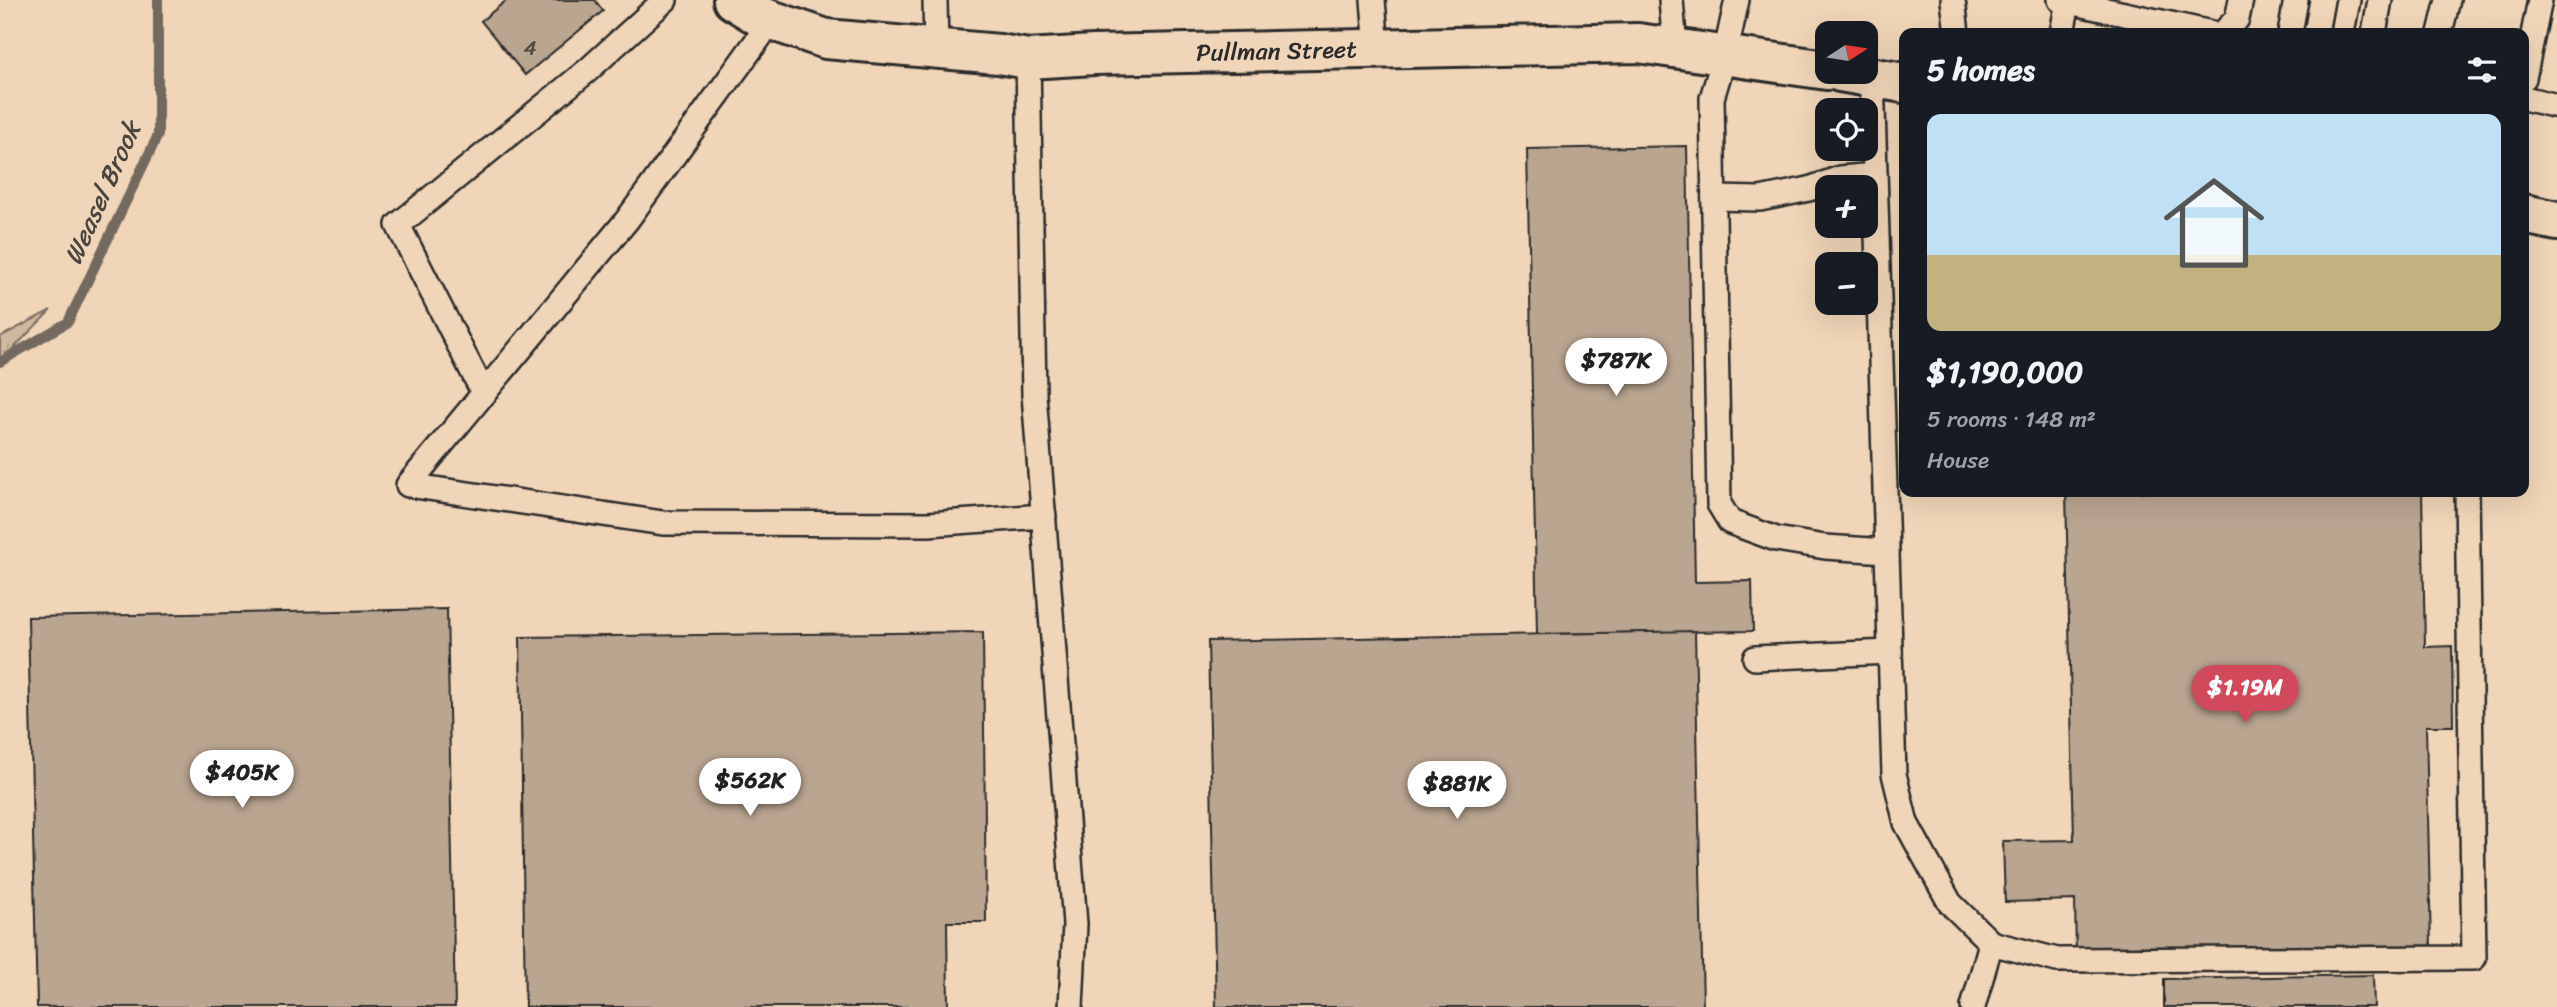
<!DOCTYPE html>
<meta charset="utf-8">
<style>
body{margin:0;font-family:Sriracha,sans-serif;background:#20242c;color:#f1f3f6;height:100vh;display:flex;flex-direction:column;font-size:26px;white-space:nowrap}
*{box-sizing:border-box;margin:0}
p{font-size:23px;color:#9ea1a6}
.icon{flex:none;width:38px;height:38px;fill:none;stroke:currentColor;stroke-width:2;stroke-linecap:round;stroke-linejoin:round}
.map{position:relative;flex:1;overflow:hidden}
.drawer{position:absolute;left:1899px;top:28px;width:630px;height:469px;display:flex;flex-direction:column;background:#171b24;border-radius:14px;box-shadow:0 7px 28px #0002}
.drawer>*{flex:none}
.needle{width:46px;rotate:78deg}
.controls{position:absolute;left:1815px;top:21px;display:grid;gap:14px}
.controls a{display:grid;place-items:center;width:63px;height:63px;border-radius:14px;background:#171b24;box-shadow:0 7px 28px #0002;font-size:35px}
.price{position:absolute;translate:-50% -60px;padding:0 16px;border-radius:24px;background:#fff;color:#222;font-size:23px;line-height:46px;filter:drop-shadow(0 2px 4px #0008)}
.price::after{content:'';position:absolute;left:50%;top:42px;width:21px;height:16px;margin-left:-10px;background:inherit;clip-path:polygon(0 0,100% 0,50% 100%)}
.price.active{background:#d1495b;color:#fff}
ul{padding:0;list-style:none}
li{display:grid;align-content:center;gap:14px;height:371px;padding:0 28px}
li span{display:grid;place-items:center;height:217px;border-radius:14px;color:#555}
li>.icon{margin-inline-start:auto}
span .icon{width:126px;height:126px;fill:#fffc;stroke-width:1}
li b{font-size:30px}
h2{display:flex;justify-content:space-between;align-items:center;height:84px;padding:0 28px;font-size:30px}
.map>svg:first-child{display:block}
</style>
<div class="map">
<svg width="2557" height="1007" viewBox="0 0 2557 1007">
<defs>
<pattern id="wetland-marsh" width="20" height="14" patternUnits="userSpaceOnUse" patternTransform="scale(1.75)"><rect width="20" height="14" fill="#d0b9a0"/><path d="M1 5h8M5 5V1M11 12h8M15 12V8" fill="none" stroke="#b39f8a"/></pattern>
</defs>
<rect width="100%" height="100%" fill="#f1d5b8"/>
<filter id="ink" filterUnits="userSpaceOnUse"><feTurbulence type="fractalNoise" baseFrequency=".0143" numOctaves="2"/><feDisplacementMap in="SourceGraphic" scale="14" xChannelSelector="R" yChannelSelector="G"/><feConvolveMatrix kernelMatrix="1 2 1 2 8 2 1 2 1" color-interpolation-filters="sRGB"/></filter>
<g filter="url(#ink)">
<!-- wetland -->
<polygon fill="url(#wetland-marsh)" stroke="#7e7266" stroke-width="2" points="51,310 0,362 0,363 0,337"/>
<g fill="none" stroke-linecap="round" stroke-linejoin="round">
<!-- stream -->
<polyline stroke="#73695e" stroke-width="10" points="0,362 68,322 158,135 158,0"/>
</g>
<!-- building -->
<g fill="#baa591" stroke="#2b2b2b" stroke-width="2">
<polygon points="507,0 595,0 603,11 525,75 481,21"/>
<polygon points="1687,146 1695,582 1752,581 1753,631 1537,634 1527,149"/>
<polygon points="2066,492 2422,492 2425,647 2452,646 2453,726 2426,726 2431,949 2076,956 2075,900 2005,902 2003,841 2074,840"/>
<polygon points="447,609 455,1007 37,1007 28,617"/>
<polygon points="1695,631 1703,1007 1216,1007 1208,641"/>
<polygon points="983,632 986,922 947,922 948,1007 525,1007 520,637"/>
<polygon points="2373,975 2374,1007 2164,1007 2164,979"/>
</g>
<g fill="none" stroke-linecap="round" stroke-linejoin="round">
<!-- lane casing -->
<g stroke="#2b2b2b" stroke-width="28">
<g id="lane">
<polyline points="935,0 936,49"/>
<polyline points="1373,0 1377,49"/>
<polyline points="1671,0 1675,48"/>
<polyline points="1737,0 1725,55 1712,98 1719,504 1730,522 1776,539 1825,547 1887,551"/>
<polyline points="1953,0 1957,33"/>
<polyline points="2060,0 2212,33"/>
<polyline points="772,20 627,220 408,485 663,523 928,524 1044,516"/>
<polyline points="2062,33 2068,2"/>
<polyline points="2223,33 2237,19 2241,0"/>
<polyline points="2290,33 2296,0"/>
<polyline points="2316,33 2322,0"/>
<polyline points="2342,33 2348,0"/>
<polyline points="2374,33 2380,0"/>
<polyline points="2440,33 2448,0"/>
<polyline points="1028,59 1034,394 1075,924 1071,1007"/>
<polyline points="1872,76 1894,774 1906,823 1950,903 1991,943 2057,960 2474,958 2467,492"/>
<polyline points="2524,78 2540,0"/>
<polyline points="2524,98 2557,106"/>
<polyline points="1714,198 1760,199 1809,189 1840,178 1875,175"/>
<polyline points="484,394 398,225 588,70 665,0"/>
<polyline points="1755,658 1890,652"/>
<polyline points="1973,1007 1991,943"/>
</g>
</g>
<!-- street casing -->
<g stroke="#2b2b2b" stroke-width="44">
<g id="street">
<path id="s1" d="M733 0 759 16 826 39 999 54 1028 59 1094 55 1638 43 1827 70"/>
<polyline points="1840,72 1904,83"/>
<polyline points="2524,214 2557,221"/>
</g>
</g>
<!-- lane -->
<use href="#lane" stroke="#f1d5b8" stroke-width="23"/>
<!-- street -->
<use href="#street" stroke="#f1d5b8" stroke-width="38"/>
</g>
</g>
<g text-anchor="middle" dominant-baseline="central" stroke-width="5" stroke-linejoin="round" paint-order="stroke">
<!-- number labels -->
<g font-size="21" fill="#4f4a44">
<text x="530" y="48">4</text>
</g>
<!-- street labels -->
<g font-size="24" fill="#2b2b2b" stroke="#f1d5b8">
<text stroke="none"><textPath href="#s1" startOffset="553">Pullman Street</textPath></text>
</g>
<!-- water labels -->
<g font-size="26" font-style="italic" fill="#494540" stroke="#f1d5b8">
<text transform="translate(102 193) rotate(-66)">Weasel Brook</text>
</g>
</g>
</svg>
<div class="controls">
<a><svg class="needle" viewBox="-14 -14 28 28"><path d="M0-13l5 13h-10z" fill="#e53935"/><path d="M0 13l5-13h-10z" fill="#9ea1a6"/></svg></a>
<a><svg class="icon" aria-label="locate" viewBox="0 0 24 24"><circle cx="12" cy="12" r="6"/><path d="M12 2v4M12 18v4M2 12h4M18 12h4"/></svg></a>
<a>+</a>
<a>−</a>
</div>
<b class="price" style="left:1616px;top:398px">$787K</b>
<b class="price active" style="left:2245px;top:725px">$1.19M</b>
<b class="price" style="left:242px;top:810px">$405K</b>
<b class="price" style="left:750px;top:818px">$562K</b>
<b class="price" style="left:1457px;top:821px">$881K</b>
<section class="drawer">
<h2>5 homes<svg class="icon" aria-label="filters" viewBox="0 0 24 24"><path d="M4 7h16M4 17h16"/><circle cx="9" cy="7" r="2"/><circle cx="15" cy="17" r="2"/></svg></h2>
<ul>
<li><span style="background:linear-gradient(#bfe0f5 65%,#c2b280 0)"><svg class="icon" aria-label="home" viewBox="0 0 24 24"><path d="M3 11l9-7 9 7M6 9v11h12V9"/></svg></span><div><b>$1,190,000</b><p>5 rooms · 148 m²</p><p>House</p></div></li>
</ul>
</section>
</div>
